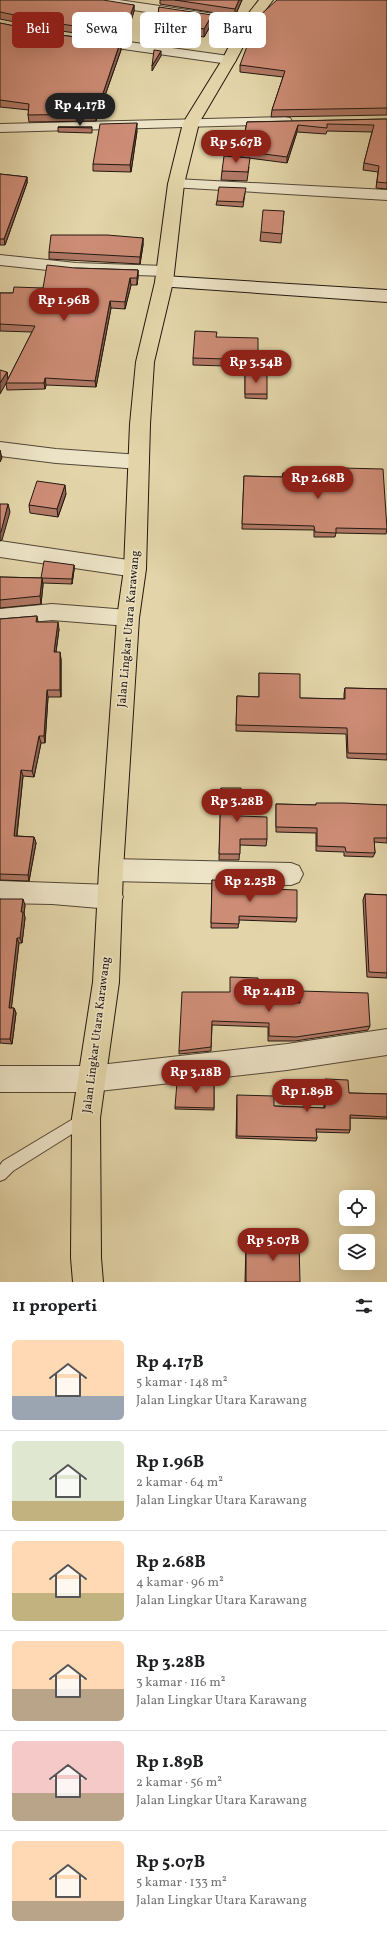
<!DOCTYPE html>
<html lang="id">
<meta charset="utf-8">
<style>
body{margin:0;font-family:Vollkorn,serif;background:#f6f6f6;color:#202124;height:100vh;display:flex;flex-direction:column;font-size:15px;white-space:nowrap}
*{box-sizing:border-box;margin:0}
p{font-size:13px;color:#757577}
.icon{flex:none;width:22px;height:22px;fill:none;stroke:currentColor;stroke-width:2;stroke-linecap:round;stroke-linejoin:round}
.map{position:relative;height:1282px;overflow:hidden}
.panel{display:flex;flex-direction:column;background:#fff;flex:1}
.panel>*{flex:none}
.banner{position:absolute;left:12px;top:12px;width:363px;height:36px;display:flex;gap:8px}
.tools{position:absolute;left:339px;top:1190px;display:grid;gap:8px}
.tools a{display:grid;place-items:center;width:36px;height:36px;border-radius:6px;background:#fff;box-shadow:0 4px 16px #0002;font-size:20px}
.price{position:absolute;translate:-50% -34px;padding:0 9px;border-radius:14px;background:#8f2418;color:#fff;font-size:13px;line-height:26px;filter:drop-shadow(0 1px 2px #0008)}
.price::after{content:'';position:absolute;left:50%;top:24px;width:12px;height:9px;margin-left:-6px;background:inherit;clip-path:polygon(0 0,100% 0,50% 100%)}
.price.selected{background:#222;color:#fff}
ul{padding:0;list-style:none}
li{display:flex;align-items:center;gap:12px;height:100px;padding:0 12px}
li+li{border-top:1px solid #e0e0e0}
li span{display:grid;place-items:center;flex:none;width:112px;height:80px;border-radius:6px;color:#555}
li>.icon{margin-inline-start:auto}
span .icon{width:48px;height:48px;fill:#fffc;stroke-width:1}
li b{font-size:17px}
h2{display:flex;justify-content:space-between;align-items:center;height:48px;padding:0 12px;font-size:17px}
.tag{padding:0 14px;border-radius:6px;background:#fff;box-shadow:0 4px 16px #0002;font-size:14px;line-height:36px}
.tag.selected{background:#8f2418;color:#fff}
.map>svg:first-child{display:block}
</style>
<div class="map">
<svg width="387" height="1282" viewBox="0 0 387 1282">
<rect width="100%" height="100%" fill="#e3d5a9"/>
<filter id="stains"><feTurbulence type="fractalNoise" baseFrequency=".005" numOctaves="4"/><feColorMatrix values="0 0 0 0 .2 0 0 0 0 .09 0 0 0 0 .02 0 0 0 .5 -.17"/></filter>
<radialGradient id="worn" r=".72"><stop offset=".6" stop-color="#630" stop-opacity="0"/><stop offset="1" stop-color="#630" stop-opacity=".3"/></radialGradient>
<g fill="none" stroke-linecap="round" stroke-linejoin="round">
<!-- lane casing -->
<g stroke="#534736" stroke-width="2">
<polygon id="lane" points="83,1113 88,1114 89,1119 88,1124 13,1171 5,1179 0,1181 0,1165 3,1161"/>
</g>
<!-- street casing -->
<g stroke="#534736" stroke-width="2">
<g id="street">
<polygon points="101,0 119,0 248,19 253,20 255,23 253,26 248,27 106,6 101,5 99,2"/>
<polygon points="93,37 229,56 234,57 236,60 234,63 229,64 88,44 86,41 88,38"/>
<polygon points="285,117 290,118 292,121 290,124 0,132 0,124"/>
<polygon points="176,179 387,190 387,200 171,187 168,184 171,181"/>
<polygon points="0,255 76,263 165,266 171,267 173,271 171,275 165,276 76,273 0,265"/>
<polygon points="0,442 56,449 140,455 147,457 149,462 147,467 140,469 56,463 0,456"/>
<polygon points="0,541 135,561 142,563 145,569 142,575 135,577 0,557"/>
<polygon points="52,604 128,610 135,612 138,618 135,624 128,626 52,620 0,625 0,609"/>
<polygon points="111,859 291,863 299,866 303,874 299,882 291,885 111,881 103,878 99,870 103,862"/>
<polygon points="0,881 111,885 120,889 123,897 120,905 111,909 52,904 0,903"/>
<polygon points="387,1029 387,1055 287,1070 90,1092 0,1092 0,1066 90,1066 287,1044"/>
</g>
</g>
<!-- secondary casing -->
<g stroke="#231810" stroke-width="2">
<polygon id="secondary" points="164,276 387,290 387,302 158,286 155,282 158,278"/>
</g>
<!-- primary casing -->
<g stroke="#231810" stroke-width="2">
<polygon id="primary" points="259,0 273,0 255,24 236,60 199,123 184,184 173,282 154,362 150,424 146,569 139,618 123,870 119,982 100,1118 101,1258 103,1282 73,1282 71,1258 72,1118 93,982 99,870 117,618 124,569 130,424 136,362 155,282 168,184 183,123 222,60 241,23"/>
</g>
<!-- lane -->
<use href="#lane" fill="#ede4c7" fill-rule="evenodd"/>
<!-- street -->
<use href="#street" fill="#ede4c7" fill-rule="evenodd"/>
<!-- secondary -->
<use href="#secondary" fill="#ede4c7" fill-rule="evenodd"/>
<!-- primary -->
<use href="#primary" fill="#e3d5a9" fill-rule="evenodd"/>
</g>
<!-- wall -->
<g fill="#b07865" stroke="#231810">
<polygon points="0,0 134,5 134,11 125,40 54,30 0,19"/>
<polygon points="160,0 242,0 235,16 160,4"/>
<polygon points="387,0 387,115 271,117 272,110 283,77 240,72 240,65"/>
<polygon points="159,7 212,23 204,37 174,32 167,46 155,44 155,36"/>
<polygon points="0,23 53,34 120,43 121,50 96,121 29,122 28,115 29,110 0,107"/>
<polygon points="387,119 387,189 376,188 378,172 363,170 364,163 372,132 327,131 326,134 297,132 287,163 241,157 241,151 247,122"/>
<polygon points="58,127 92,127 92,133 58,132"/>
<polygon points="137,131 131,172 93,171 93,164"/>
<polygon points="249,167 247,181 221,180 222,171"/>
<polygon points="0,174 27,177 27,183 5,245 0,245"/>
<polygon points="245,193 243,207 216,205 217,201"/>
<polygon points="284,211 281,243 260,241 261,232"/>
<polygon points="143,238 143,245 140,264 49,259 49,252"/>
<polygon points="75,268 138,270 138,277 137,285 131,285 125,309 111,308 96,387 46,385 45,389 7,390 6,383 7,372 8,379 32,332 0,331 0,293 13,293 43,288"/>
<polygon points="216,337 258,360 257,367 193,365 193,358"/>
<polygon points="245,373 267,394 267,399 245,398"/>
<polygon points="342,468 387,529 386,534 336,533 335,537 314,537 314,530 242,529 244,476 282,477 283,473 316,473 317,470 342,471"/>
<polygon points="66,494 58,517 30,513 29,505"/>
<polygon points="74,565 74,570 72,584 43,583 43,585 41,604 0,608 0,577 41,578"/>
<polygon points="37,616 38,622 59,629 56,652 61,659 61,697 48,697 45,743 41,743 34,777 23,776 17,836 34,837 36,843 29,881 0,880 0,619"/>
<polygon points="259,673 300,698 344,699 344,694 345,688 387,689 387,760 347,758 346,734 236,731 237,696 259,697"/>
<polygon points="221,788 240,816 267,839 266,846 240,845 239,860 219,860"/>
<polygon points="276,804 316,805 387,805 387,843 374,842 375,853 373,857 344,856 344,852 316,851 316,833 276,832"/>
<polygon points="212,880 239,888 297,918 296,922 239,920 238,928 211,928"/>
<polygon points="365,894 387,895 387,978 367,977 363,900"/>
<polygon points="0,899 25,905 24,913 25,918 22,943 19,943 11,1008 14,1008 16,1013 12,1044 0,1043"/>
<polygon points="300,991 370,1026 368,1030 295,1041 268,1041 268,1027 212,1025 211,1051 179,1054 179,1051 230,992 258,1001 299,1003 298,996"/>
<polygon points="214,1077 214,1110 175,1109 175,1107"/>
<polygon points="325,1079 349,1093 387,1094 387,1119 350,1118 350,1130 349,1133 316,1132 317,1138 316,1141 236,1138 237,1095 274,1106 324,1108 323,1082"/>
<polygon points="246,1242 300,1282 245,1282 246,1244"/>
</g>
<!-- shaded-wall -->
<g fill="#906253" stroke="#231810">
<polygon points="239,0 242,0 235,16 235,9"/>
<polygon points="134,5 134,11 125,40 124,33"/>
<polygon points="212,15 212,23 204,37 204,29"/>
<polygon points="174,24 174,32 167,46 166,38"/>
<polygon points="120,43 121,50 96,121 96,114"/>
<polygon points="161,51 161,56 152,71 152,66"/>
<polygon points="137,123 137,131 131,172 130,165"/>
<polygon points="298,125 297,132 287,163 287,157"/>
<polygon points="27,177 27,183 5,245 4,239"/>
<polygon points="143,238 143,245 140,264 140,257"/>
<polygon points="138,270 138,277 137,285 137,278"/>
<polygon points="130,278 131,285 125,309 125,302"/>
<polygon points="110,301 111,308 96,387 95,381"/>
<polygon points="7,372 8,380 0,394 0,383"/>
<polygon points="45,378 46,385 45,389 44,383"/>
<polygon points="0,450 2,458 0,462"/>
<polygon points="65,485 66,494 58,517 57,509"/>
<polygon points="8,504 10,512 2,540 0,541 0,532"/>
<polygon points="74,565 74,570 72,584 72,579"/>
<polygon points="42,578 43,585 41,604 40,596"/>
<polygon points="58,622 59,629 55,659 54,652"/>
<polygon points="60,652 61,659 61,697 60,690"/>
<polygon points="47,690 48,697 45,743 44,736"/>
<polygon points="39,736 41,743 34,777 32,771"/>
<polygon points="21,770 23,776 16,842 14,836"/>
<polygon points="34,837 36,843 29,881 28,875"/>
<polygon points="23,899 25,905 24,913 25,918 22,943 20,938 21,912"/>
<polygon points="17,938 19,943 11,1012 9,1008"/>
<polygon points="14,1008 16,1013 12,1044 10,1039"/>
</g>
<!-- building -->
<g fill="#cd8c76" stroke="#231810">
<polygon points="0,0 103,0 134,5 124,33 54,23 0,12"/>
<polygon points="175,0 239,0 235,9"/>
<polygon points="277,0 387,0 387,108 272,110 285,71 240,65 258,17"/>
<polygon points="159,7 212,15 204,29 174,24 166,38 155,36"/>
<polygon points="0,23 53,34 120,43 96,114 28,115 29,104 0,100"/>
<polygon points="154,50 161,51 152,66"/>
<polygon points="387,119 387,183 377,182 379,166 364,163 374,125 327,124 327,128 298,125 287,157 241,151 247,122"/>
<polygon points="137,123 130,165 93,164 100,124"/>
<polygon points="58,127 92,127 91,128"/>
<polygon points="224,156 250,158 248,172 222,171"/>
<polygon points="0,174 27,177 4,239 0,239"/>
<polygon points="219,187 246,188 243,202 217,201"/>
<polygon points="263,210 284,211 282,234 261,232"/>
<polygon points="51,235 107,235 143,238 140,257 49,252"/>
<polygon points="47,265 75,268 138,270 137,278 130,278 125,302 110,301 95,381 45,378 44,383 6,383 35,326 0,324 0,293 13,293 14,287 43,288"/>
<polygon points="195,331 217,332 216,337 258,338 258,360 193,358"/>
<polygon points="0,370 7,372 0,383"/>
<polygon points="245,373 267,374 267,394 245,394"/>
<polygon points="342,468 383,469 387,529 336,528 336,533 315,532 314,526 242,524 244,476 283,477 283,473 317,473 317,470 342,471"/>
<polygon points="37,481 65,485 57,509 29,505"/>
<polygon points="0,504 8,504 1,532 0,532"/>
<polygon points="44,561 74,565 72,579 42,578 41,578"/>
<polygon points="0,577 42,578 40,596 0,600"/>
<polygon points="37,616 36,622 58,622 54,652 60,652 60,690 47,690 44,736 39,736 32,771 21,770 14,836 34,837 28,875 0,874 0,619"/>
<polygon points="259,673 300,674 300,698 345,699 345,688 387,689 387,754 348,753 347,728 236,725 237,696 259,697"/>
<polygon points="221,788 241,788 240,816 267,817 267,839 240,839 240,854 219,854"/>
<polygon points="316,803 344,803 387,805 387,838 374,838 375,853 346,852 345,847 317,846 317,828 276,827 276,804 316,805"/>
<polygon points="212,880 239,881 239,888 297,890 297,918 239,916 239,924 211,923"/>
<polygon points="365,894 387,895 387,973 369,972"/>
<polygon points="0,899 23,899 21,912 23,912 20,938 17,938 9,1008 14,1008 10,1039 0,1039"/>
<polygon points="230,977 258,978 258,1001 300,1003 300,991 368,993 370,1026 296,1037 269,1036 269,1023 212,1021 211,1047 179,1051 182,992 230,992"/>
<polygon points="214,1077 214,1108 175,1107 177,1082"/>
<polygon points="325,1079 348,1080 349,1093 387,1094 387,1117 350,1115 350,1130 316,1129 317,1138 237,1136 237,1095 274,1096 274,1106 325,1108"/>
<polygon points="246,1242 299,1243 300,1282 246,1282"/>
</g>
<g text-anchor="middle" dominant-baseline="central" stroke-width="3" stroke-linejoin="round" paint-order="stroke">
<!-- street labels -->
<g font-size="12" fill="#231810" stroke="#ede4c7">
<text transform="translate(129 629) rotate(-85)">Jalan Lingkar Utara Karawang</text>
<text transform="translate(97 1035) rotate(-83)">Jalan Lingkar Utara Karawang</text>
</g>
</g>
<rect width="100%" height="100%" filter="url(#stains)"/>
<rect width="100%" height="100%" fill="url(#worn)"/>
</svg>
<div class="tools">
<a><svg class="icon" aria-label="locate" viewBox="0 0 24 24"><circle cx="12" cy="12" r="6"/><path d="M12 2v4M12 18v4M2 12h4M18 12h4"/></svg></a>
<a><svg class="icon" aria-label="layers" viewBox="0 0 24 24"><path d="M12 4l9 5-9 5-9-5zM3 14l9 5 9-5"/></svg></a>
</div>
<b class="price selected" style="left:80px;top:127px">Rp 4.17B</b>
<b class="price" style="left:236px;top:164px">Rp 5.67B</b>
<b class="price" style="left:64px;top:322px">Rp 1.96B</b>
<b class="price" style="left:256px;top:384px">Rp 3.54B</b>
<b class="price" style="left:318px;top:500px">Rp 2.68B</b>
<b class="price" style="left:237px;top:823px">Rp 3.28B</b>
<b class="price" style="left:250px;top:903px">Rp 2.25B</b>
<b class="price" style="left:269px;top:1013px">Rp 2.41B</b>
<b class="price" style="left:196px;top:1094px">Rp 3.18B</b>
<b class="price" style="left:307px;top:1113px">Rp 1.89B</b>
<b class="price" style="left:273px;top:1262px">Rp 5.07B</b>
<div class="banner">
<a class="tag selected">Beli</a>
<a class="tag">Sewa</a>
<a class="tag">Filter</a>
<a class="tag">Baru</a>
</div>
</div>
<section class="panel">
<h2>11 properti<svg class="icon" aria-label="filters" viewBox="0 0 24 24"><path d="M4 7h16M4 17h16"/><circle cx="9" cy="7" r="2"/><circle cx="15" cy="17" r="2"/></svg></h2>
<ul>
<li><span style="background:linear-gradient(#ffd9b3 70%,#9aa5b1 0)"><svg class="icon" aria-label="home" viewBox="0 0 24 24"><path d="M3 11l9-7 9 7M6 9v11h12V9"/></svg></span><div><b>Rp 4.17B</b><p>5 kamar · 148 m²</p><p>Jalan Lingkar Utara Karawang</p></div></li>
<li><span style="background:linear-gradient(#dfe7d0 75%,#c2b280 0)"><svg class="icon" aria-label="home" viewBox="0 0 24 24"><path d="M3 11l9-7 9 7M6 9v11h12V9"/></svg></span><div><b>Rp 1.96B</b><p>2 kamar · 64 m²</p><p>Jalan Lingkar Utara Karawang</p></div></li>
<li><span style="background:linear-gradient(#ffd9b3 65%,#c2b280 0)"><svg class="icon" aria-label="home" viewBox="0 0 24 24"><path d="M3 11l9-7 9 7M6 9v11h12V9"/></svg></span><div><b>Rp 2.68B</b><p>4 kamar · 96 m²</p><p>Jalan Lingkar Utara Karawang</p></div></li>
<li><span style="background:linear-gradient(#ffd9b3 60%,#b9a48a 0)"><svg class="icon" aria-label="home" viewBox="0 0 24 24"><path d="M3 11l9-7 9 7M6 9v11h12V9"/></svg></span><div><b>Rp 3.28B</b><p>3 kamar · 116 m²</p><p>Jalan Lingkar Utara Karawang</p></div></li>
<li><span style="background:linear-gradient(#f6c9c9 65%,#b9a48a 0)"><svg class="icon" aria-label="home" viewBox="0 0 24 24"><path d="M3 11l9-7 9 7M6 9v11h12V9"/></svg></span><div><b>Rp 1.89B</b><p>2 kamar · 56 m²</p><p>Jalan Lingkar Utara Karawang</p></div></li>
<li><span style="background:linear-gradient(#ffd9b3 75%,#b9a48a 0)"><svg class="icon" aria-label="home" viewBox="0 0 24 24"><path d="M3 11l9-7 9 7M6 9v11h12V9"/></svg></span><div><b>Rp 5.07B</b><p>5 kamar · 133 m²</p><p>Jalan Lingkar Utara Karawang</p></div></li>
</ul>
</section>
